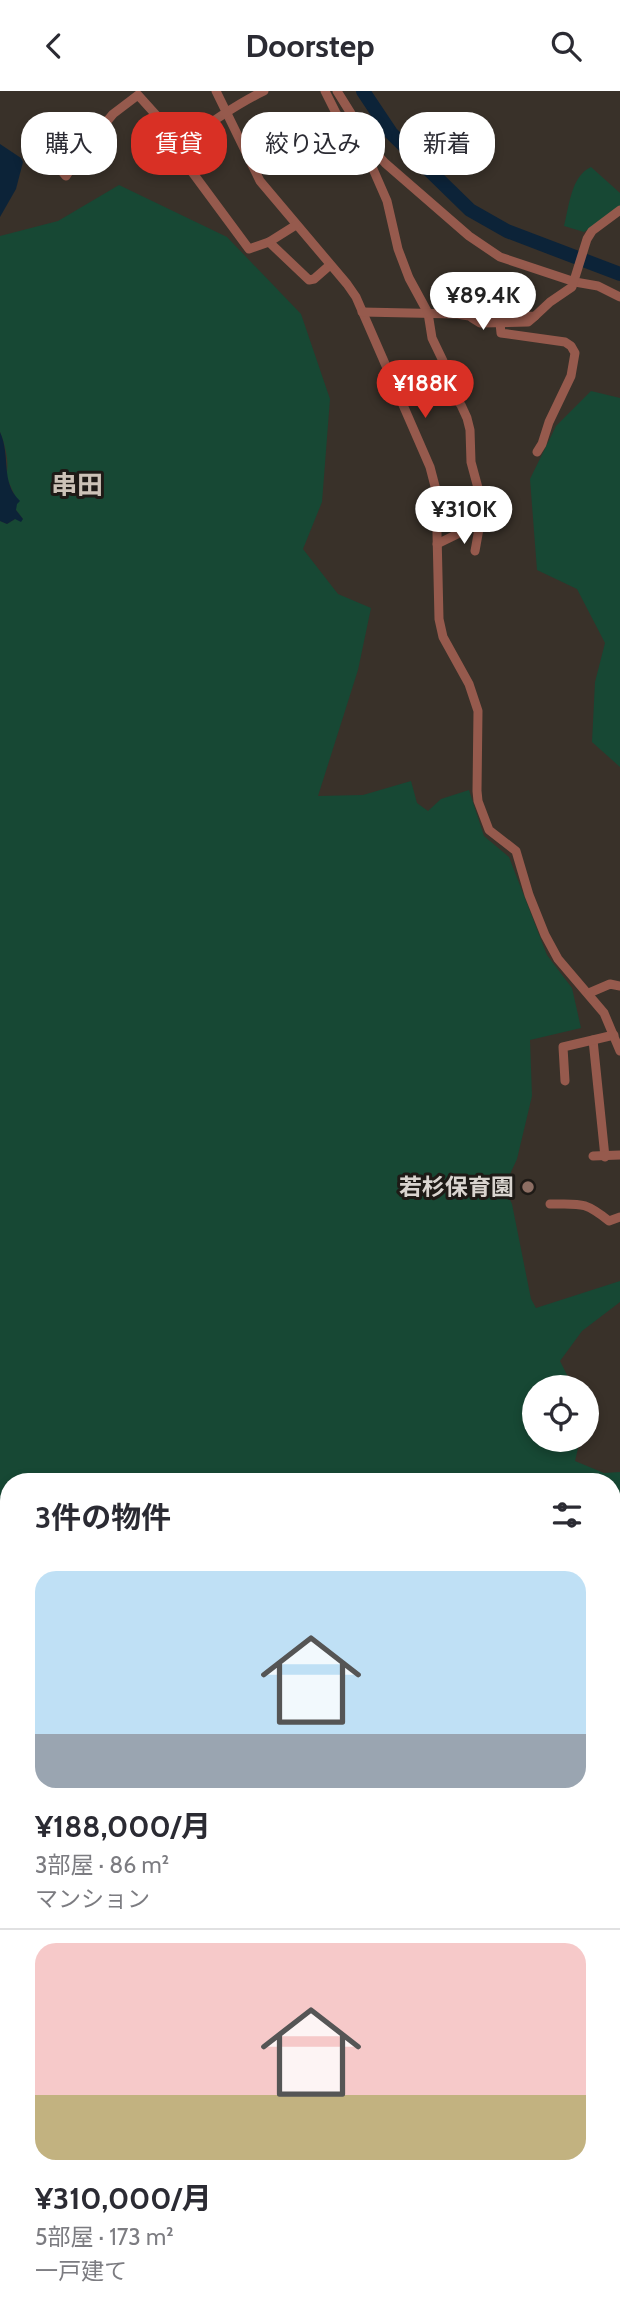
<!DOCTYPE html>
<html lang="ja">
<meta charset="utf-8">
<style>
body{margin:0;font-family:Cabin,"Noto Sans JP",sans-serif;background:#f2f2f3;color:#2b2b33;height:100vh;display:flex;flex-direction:column;font-size:26px;white-space:nowrap}
*{box-sizing:border-box;margin:0}
p{font-size:23px;color:#7c7c81}
.icon{flex:none;width:38px;height:38px;fill:none;stroke:currentColor;stroke-width:2;stroke-linecap:round;stroke-linejoin:round}
.map{position:relative;flex:1;overflow:hidden}
.drawer{position:absolute;left:0px;top:1382px;width:621px;height:842px;display:flex;flex-direction:column;background:#fff;border-radius:28px 28px 0 0;box-shadow:0 4px 10px #0003}
.drawer>*{flex:none}
.hud{position:absolute;left:21px;top:21px;width:579px;height:63px;display:flex;gap:14px}
.tools{position:absolute;left:522px;top:1284px;display:grid;gap:14px}
.tools a{display:grid;place-items:center;width:77px;height:77px;border-radius:50%;background:#fff;box-shadow:0 4px 10px #0003;font-size:35px}
.price{position:absolute;translate:-50% -60px;padding:0 16px;border-radius:24px;background:#fff;color:#222;font-size:23px;line-height:46px;filter:drop-shadow(0 2px 4px #0008)}
.price::after{content:'';position:absolute;left:50%;top:42px;width:21px;height:16px;margin-left:-10px;background:inherit;clip-path:polygon(0 0,100% 0,50% 100%)}
.price.active{background:#d93025;color:#fff}
ul{padding:0;list-style:none}
li{display:grid;align-content:center;gap:14px;height:371px;padding:0 35px}
li+li{border-top:2px solid #e1e1e2}
li span{display:grid;place-items:center;height:217px;border-radius:21px;color:#555}
li>.icon{margin-inline-start:auto}
span .icon{width:126px;height:126px;fill:#fffc;stroke-width:1}
li b{font-size:30px}
h2{display:flex;justify-content:space-between;align-items:center;height:84px;padding:0 35px;font-size:30px}
.pill{padding:0 24px;border-radius:28px;background:#fff;box-shadow:0 4px 10px #0003;font-size:24px;line-height:63px}
.pill.active{background:#d93025;color:#fff}
header{display:flex;justify-content:space-between;align-items:center;height:91px;padding:0 35px;background:#fff;font-size:32px;font-weight:700}
.map>svg:first-child{display:block}
</style>
<header><svg class="icon" aria-label="back" viewBox="0 0 24 24"><path d="M15 5l-7 7 7 7"/></svg>Doorstep<svg class="icon" aria-label="search" viewBox="0 0 24 24"><circle cx="10" cy="10" r="6"/><path d="M15 15l6 6"/></svg></header>
<div class="map">
<svg width="620" height="2223" viewBox="0 0 620 2223">
<rect width="100%" height="100%" fill="#393129"/>
<!-- green -->
<g fill="#174834">
<path d="M591 76 620 102V116L584 141 564 135C569 116 571 85 591 76Z"/>
<path d="M119 94 227 146 301 223 330 308 322 411 303 458 338 503 371 517 358 579 318 705 363 704 411 690 417 712 428 720 441 708 469 699 484 745 509 766 547 864 572 897 581 937 530 949 532 1005 517 1068 504 1096 512 1113 531 1208 536 1217 620 1190V1211L582 1240 560 1270 568 1286 580 1297H534V1349H580L575 1370 604 1382 620 1381V1440L613 1439 612 1391H9V1593L0 1582V430L7 433 15 428H23L16 419 15 405 6 385C10 372 5 353 0 341V145L58 130Z"/>
<polygon points="591,300 620,307 620,676 592,651 595,591 605,552 577,498 537,479 530,388 556,335"/>
<polygon points="620,1472 620,1569 613,1582 612,1477"/>
<polygon points="0,1766 9,1769 9,2216 436,2216 434,2223 0,2223"/>
<polygon points="620,2098 620,2223 443,2223 445,2216 612,2216 613,2100"/>
</g>
<!-- water -->
<g fill="#0c2338">
<polygon points="0,53 21,67 23,71 16,98 0,126"/>
<path d="M0 341C11 365 0 391 20 410L17 413 16 419 23 428 21 431 15 428 7 433 0 430Z"/>
</g>
<g fill="none" stroke-linecap="round" stroke-linejoin="round">
<!-- stream -->
<g stroke="#0c2338" stroke-width="2.5">
<polyline points="612,1862 620,1858"/>
<polyline points="612,1952 620,1953"/>
<polyline points="100,2223 105,2216"/>
<polyline points="417,2223 417,2216"/>
</g>
<!-- river -->
<polyline stroke="#0c2338" stroke-width="14" points="363,0 391,42 470,119 507,140 620,183"/>
<!-- street -->
<g stroke="#965a4d" stroke-width="9">
<polyline points="216,0 260,90 347,193 356,206 430,376 436,399 439,528 443,546 469,593 478,620 477,700 478,710 489,739 516,760 529,804 545,844 558,868 604,922 620,960"/>
<path d="M264 0C245 9 195 39 183 56 180 60 181 61 181 66L249 158 269 151 309 189 314 188 330 174"/>
<polyline points="325,0 336,22 373,78 387,110 398,158 409,187 428,222 432,247 443,270 448,297 461,314 467,327 470,339 471,371 481,408 480,432 475,460"/>
<polyline points="337,0 375,61 385,72 469,145 500,166 575,191 598,195 620,206"/>
<polyline points="49,65 66,85 83,59 113,23 138,4 184,55"/>
<polyline points="269,151 296,134"/>
<path d="M362 221 457 223C480 229 510 225 535 225L550 211 572 196 587 148 592 140 620 119"/>
<polyline points="472,227 480,232 528,231 535,225"/>
<polyline points="500,232 501,242 565,251 571,255 575,262 571,285 549,331 542,353 537,361"/>
<polyline points="437,453 480,432"/>
<polyline points="589,902 610,893 620,895"/>
<polyline points="593,949 605,1066"/>
<polyline points="565,990 563,956 614,944"/>
<polyline points="593,1065 620,1064"/>
<path d="M550 1113C581 1113 584 1110 609 1130L620 1126"/>
<polyline points="612,1473 620,1468"/>
<polyline points="612,1590 620,1578"/>
<polyline points="612,1724 620,1714"/>
<polyline points="0,1758 9,1760"/>
<polyline points="612,1797 620,1802"/>
<polyline points="612,1850 620,1850"/>
</g>
<!-- secondary -->
<g stroke="#cd6d5a" stroke-width="12">
<polyline points="0,1592 9,1604"/>
<polyline points="612,2096 620,2095"/>
</g>
<!-- highway -->
<g stroke="#f9a08d" stroke-width="18">
<polyline points="0,1692 9,1697"/>
<polyline points="0,1707 9,1712"/>
<polyline points="612,1984 620,1987"/>
<polyline points="612,1999 620,2002"/>
</g>
</g>
<!-- markers -->
<circle fill="#8d6e63" stroke="#1e1a16" stroke-width="2.5" cx="528" cy="1096" r="7"/>
<g text-anchor="middle" dominant-baseline="central" stroke-width="6" stroke-linejoin="round" paint-order="stroke">
<!-- poi labels -->
<g font-size="23" font-weight="bold" fill="#d9d4cf" stroke="#1e1a16" text-anchor="end">
<text x="514" y="1096">若杉保育園</text>
</g>
<!-- quarter labels -->
<g font-size="26" font-weight="bold" fill="#ccc2b7" stroke="#1e1a16">
<text x="77" y="394">串田</text>
</g>
</g>
</svg>
<div class="tools">
<a><svg class="icon" aria-label="locate" viewBox="0 0 24 24"><circle cx="12" cy="12" r="6"/><path d="M12 2v4M12 18v4M2 12h4M18 12h4"/></svg></a>
</div>
<b class="price" style="left:483px;top:241px">¥89.4K</b>
<b class="price active" style="left:425px;top:329px">¥188K</b>
<b class="price" style="left:464px;top:455px">¥310K</b>
<div class="hud">
<a class="pill">購入</a>
<a class="pill active">賃貸</a>
<a class="pill">絞り込み</a>
<a class="pill">新着</a>
</div>
<section class="drawer">
<h2>3件の物件<svg class="icon" aria-label="filters" viewBox="0 0 24 24"><path d="M4 7h16M4 17h16"/><circle cx="9" cy="7" r="2"/><circle cx="15" cy="17" r="2"/></svg></h2>
<ul>
<li><span style="background:linear-gradient(#bfe0f5 75%,#9aa5b1 0)"><svg class="icon" aria-label="home" viewBox="0 0 24 24"><path d="M3 11l9-7 9 7M6 9v11h12V9"/></svg></span><div><b>¥188,000/月</b><p>3部屋 · 86 m²</p><p>マンション</p></div></li>
<li><span style="background:linear-gradient(#f6c9c9 70%,#c2b280 0)"><svg class="icon" aria-label="home" viewBox="0 0 24 24"><path d="M3 11l9-7 9 7M6 9v11h12V9"/></svg></span><div><b>¥310,000/月</b><p>5部屋 · 173 m²</p><p>一戸建て</p></div></li>
</ul>
</section>
</div>
